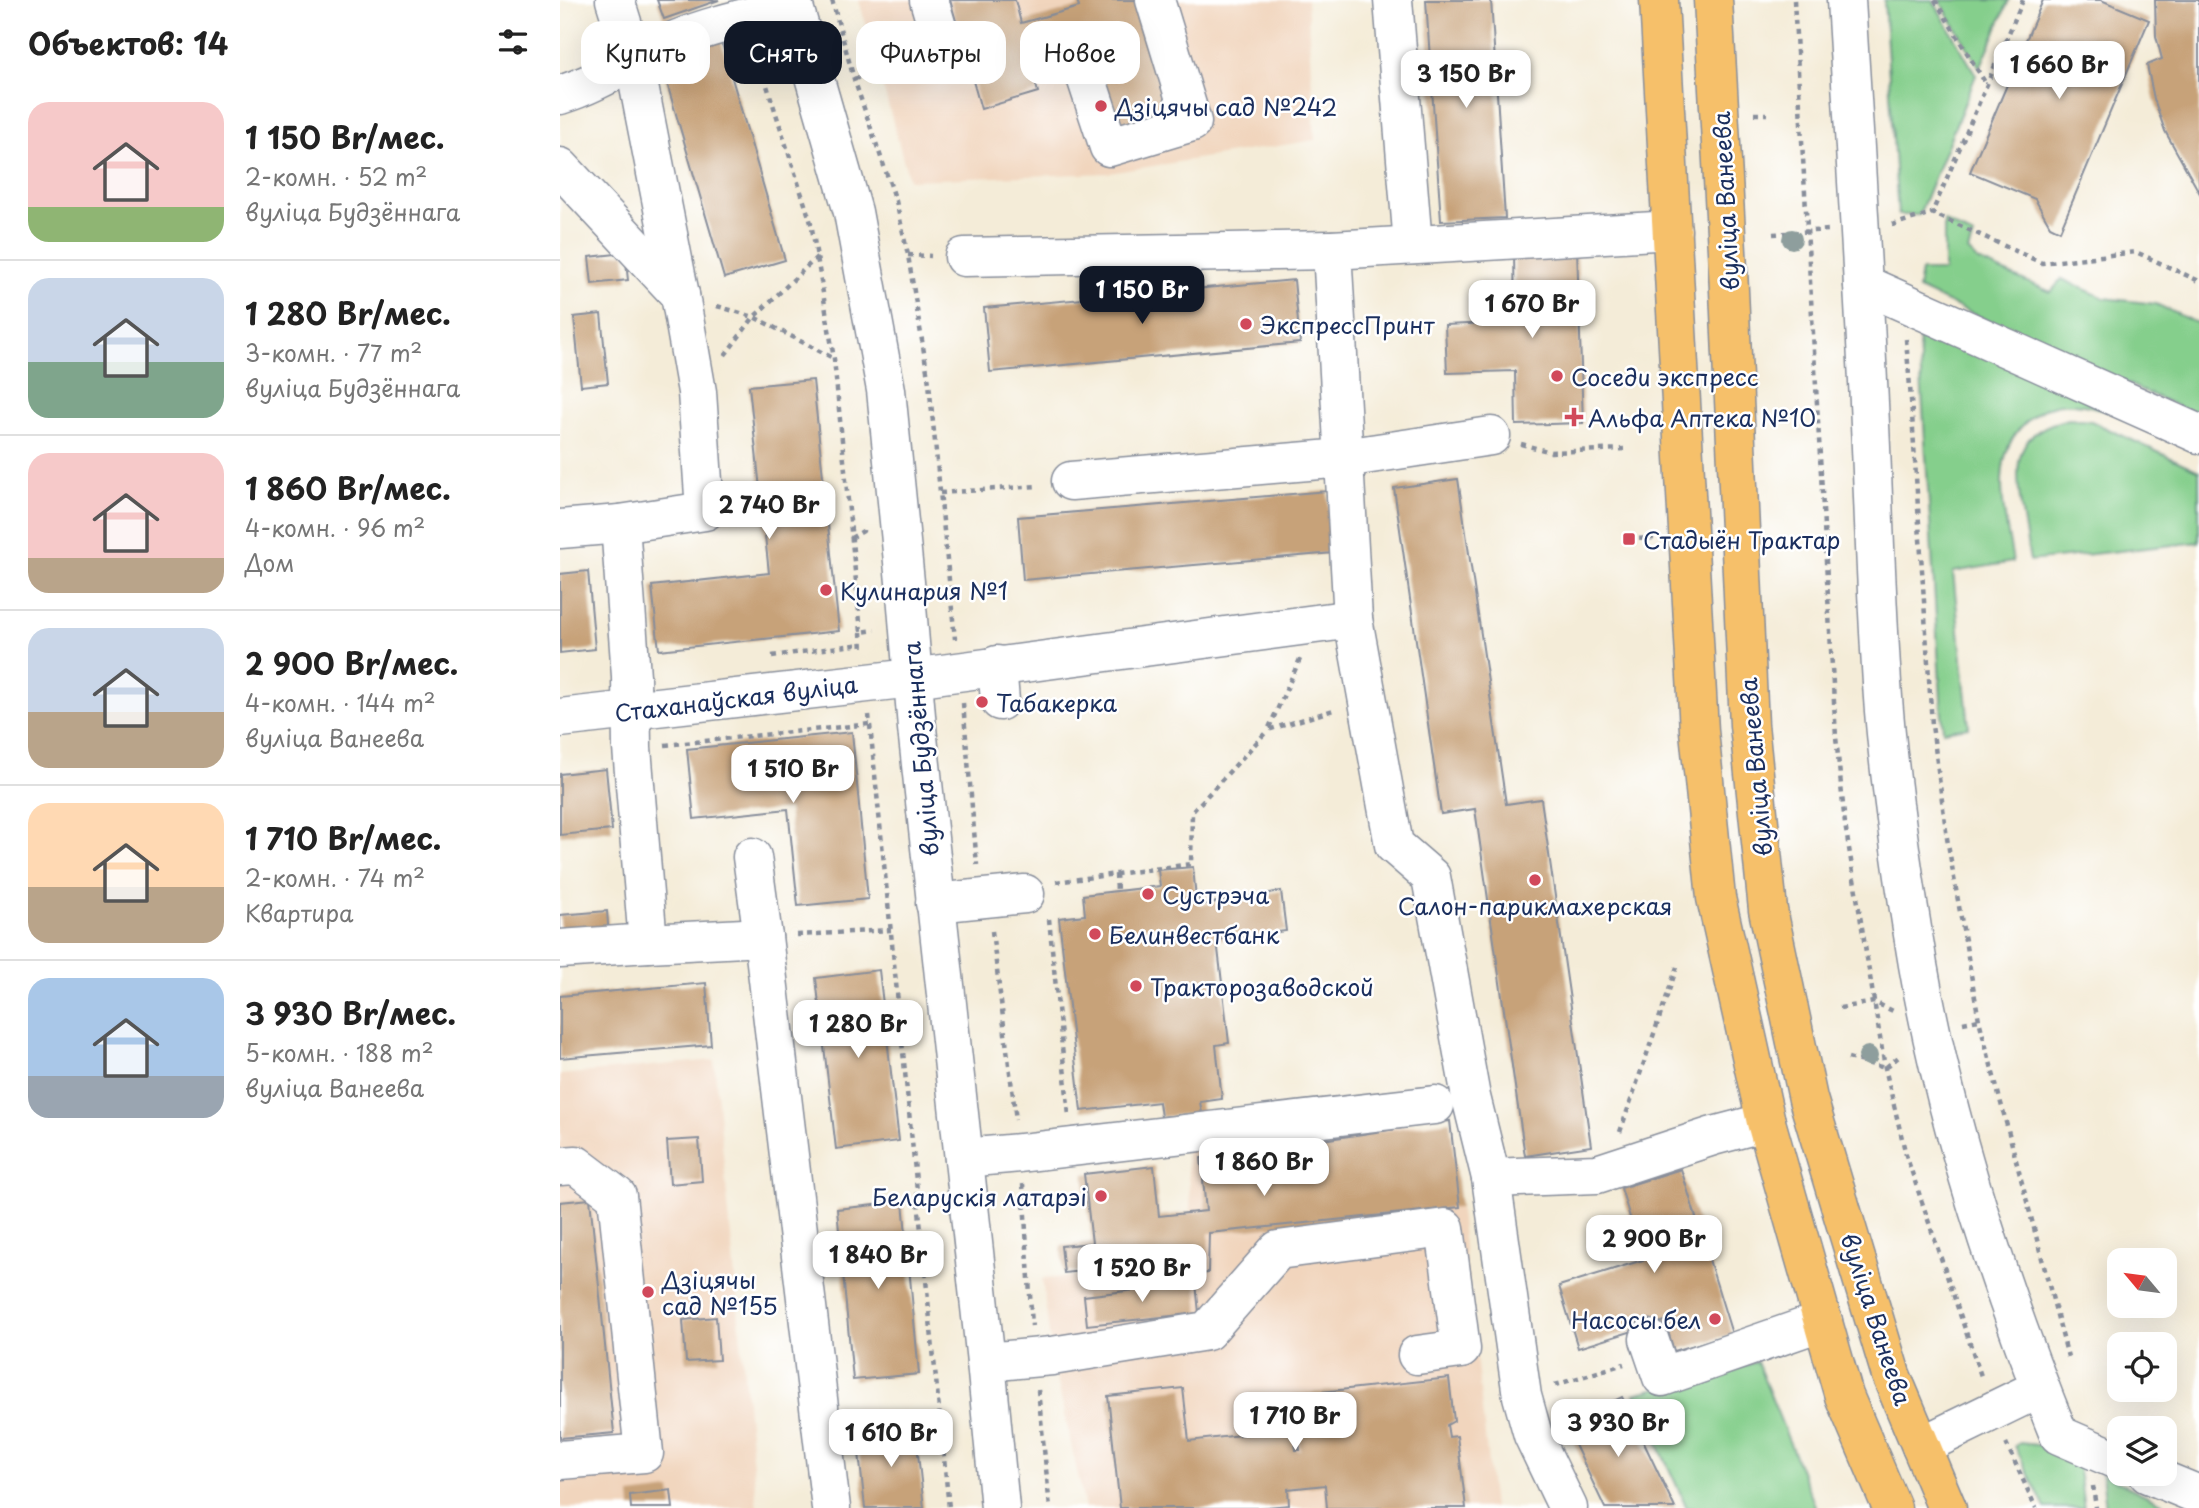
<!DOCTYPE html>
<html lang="ru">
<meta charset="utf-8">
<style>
body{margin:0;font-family:"Playpen Sans",sans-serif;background:#f2f2f2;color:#222;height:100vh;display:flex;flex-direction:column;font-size:26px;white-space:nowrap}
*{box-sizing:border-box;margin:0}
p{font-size:23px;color:#767676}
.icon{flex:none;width:38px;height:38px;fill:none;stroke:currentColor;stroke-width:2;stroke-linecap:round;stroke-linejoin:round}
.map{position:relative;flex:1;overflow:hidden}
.details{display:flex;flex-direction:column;background:#fff;width:560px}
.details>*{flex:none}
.guide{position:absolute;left:21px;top:21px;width:665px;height:63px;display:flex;gap:14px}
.needle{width:46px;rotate:299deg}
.fabs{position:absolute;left:1547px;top:1248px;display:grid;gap:14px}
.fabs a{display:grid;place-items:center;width:70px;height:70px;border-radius:14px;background:#fff;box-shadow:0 7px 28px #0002;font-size:35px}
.price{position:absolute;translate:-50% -60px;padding:0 16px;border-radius:14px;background:#fff;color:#222;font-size:23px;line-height:46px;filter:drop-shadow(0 2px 4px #0008)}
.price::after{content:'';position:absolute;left:50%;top:42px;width:21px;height:16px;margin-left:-10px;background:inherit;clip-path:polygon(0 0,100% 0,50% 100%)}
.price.active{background:#111827;color:#fff}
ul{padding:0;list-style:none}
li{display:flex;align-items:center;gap:21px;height:175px;padding:0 28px}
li+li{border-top:2px solid #e0e0e0}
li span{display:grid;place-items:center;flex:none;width:196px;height:140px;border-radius:21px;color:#555}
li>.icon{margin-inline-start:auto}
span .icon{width:84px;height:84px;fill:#fffc;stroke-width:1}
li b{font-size:30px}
h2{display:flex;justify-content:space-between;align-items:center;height:84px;padding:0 28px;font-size:30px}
.tag{padding:0 24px;border-radius:21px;background:#fff;box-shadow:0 7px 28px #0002;font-size:24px;line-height:63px}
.tag.active{background:#111827;color:#fff}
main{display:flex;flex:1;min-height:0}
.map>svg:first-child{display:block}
</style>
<main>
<section class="details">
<h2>Объектов: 14<svg class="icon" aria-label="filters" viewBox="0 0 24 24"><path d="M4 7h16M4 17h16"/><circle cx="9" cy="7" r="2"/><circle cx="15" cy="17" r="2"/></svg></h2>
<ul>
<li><span style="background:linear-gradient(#f6c9c9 75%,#8fb573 0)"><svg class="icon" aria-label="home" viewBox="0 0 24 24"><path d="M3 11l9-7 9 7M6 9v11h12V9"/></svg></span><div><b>1 150 Br/мес.</b><p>2-комн. · 52 m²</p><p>вуліца Будзённага</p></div></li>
<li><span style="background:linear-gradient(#c9d6e8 60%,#7fa58c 0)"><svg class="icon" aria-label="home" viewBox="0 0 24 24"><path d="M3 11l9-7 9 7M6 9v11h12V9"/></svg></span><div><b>1 280 Br/мес.</b><p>3-комн. · 77 m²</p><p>вуліца Будзённага</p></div></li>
<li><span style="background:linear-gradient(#f6c9c9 75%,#b9a48a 0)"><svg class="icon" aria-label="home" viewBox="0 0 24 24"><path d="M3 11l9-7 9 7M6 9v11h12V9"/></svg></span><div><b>1 860 Br/мес.</b><p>4-комн. · 96 m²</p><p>Дом</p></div></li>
<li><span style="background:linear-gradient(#c9d6e8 60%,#b9a48a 0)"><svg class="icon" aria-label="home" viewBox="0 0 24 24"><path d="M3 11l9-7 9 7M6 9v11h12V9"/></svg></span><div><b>2 900 Br/мес.</b><p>4-комн. · 144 m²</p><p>вуліца Ванеева</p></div></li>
<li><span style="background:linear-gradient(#ffd9b3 60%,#b9a48a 0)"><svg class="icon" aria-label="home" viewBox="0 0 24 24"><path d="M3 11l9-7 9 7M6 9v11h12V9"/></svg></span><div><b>1 710 Br/мес.</b><p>2-комн. · 74 m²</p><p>Квартира</p></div></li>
<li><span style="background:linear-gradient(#a9c7e8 70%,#9aa5b1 0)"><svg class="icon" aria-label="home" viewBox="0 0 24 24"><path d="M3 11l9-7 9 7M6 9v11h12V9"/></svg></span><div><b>3 930 Br/мес.</b><p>5-комн. · 188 m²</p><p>вуліца Ванеева</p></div></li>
</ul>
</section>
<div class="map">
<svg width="1639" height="1508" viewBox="0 0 1639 1508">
<rect width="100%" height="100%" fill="#fff"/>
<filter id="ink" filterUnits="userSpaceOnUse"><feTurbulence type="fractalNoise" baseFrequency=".0143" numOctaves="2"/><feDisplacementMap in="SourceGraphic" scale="14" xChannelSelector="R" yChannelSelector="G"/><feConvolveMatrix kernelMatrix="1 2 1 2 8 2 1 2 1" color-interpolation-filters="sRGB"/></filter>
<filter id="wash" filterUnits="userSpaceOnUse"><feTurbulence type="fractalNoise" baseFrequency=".00686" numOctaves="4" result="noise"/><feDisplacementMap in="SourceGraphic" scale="28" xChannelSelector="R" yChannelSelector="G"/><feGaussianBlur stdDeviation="1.57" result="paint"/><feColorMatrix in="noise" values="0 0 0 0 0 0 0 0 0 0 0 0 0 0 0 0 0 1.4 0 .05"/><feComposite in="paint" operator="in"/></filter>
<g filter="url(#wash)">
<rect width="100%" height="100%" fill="#f4ecd8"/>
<!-- built -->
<g fill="#f1d5bd">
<polygon points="299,0 747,0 755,140 549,173 349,180"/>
<polygon points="154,1060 197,1508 0,1508 0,1075"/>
<polygon points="890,1121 933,1508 525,1508 492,1356 482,1279 635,1265 626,1147"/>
</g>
<!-- grass -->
<g fill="#85cf8c" stroke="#507f75" stroke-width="2">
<polygon points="1324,0 1373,0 1416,75 1359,215 1338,215"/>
<polygon points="1379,0 1449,0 1420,68"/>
<polygon points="1384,221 1413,236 1408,251 1418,261 1491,292 1502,279 1544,298 1596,304 1639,324 1639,416 1358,289 1361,271 1384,271"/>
<path d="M1358 327 1561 414C1543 410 1521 402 1502 404 1487 405 1475 413 1465 423 1427 458 1446 518 1453 562L1393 572 1409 727 1383 731Z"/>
<path d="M1509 419 1531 421 1639 471V542L1470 561C1467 543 1464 525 1461 506 1454 460 1456 430 1509 419Z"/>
<polygon points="1197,1362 1256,1508 1127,1508 1075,1394"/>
<polygon points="1460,1443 1486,1446 1518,1462 1524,1508 1485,1508 1455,1446"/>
<polygon points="1542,1474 1612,1508 1546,1508"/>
</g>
<g id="blocks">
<!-- building -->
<g fill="#c7a279">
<polygon points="97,0 159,0 104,19"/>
<polygon points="390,0 455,0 461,23 519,7 517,0 579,0 611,113 557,129 529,32 466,50 478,92 421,109"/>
<polygon points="866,0 931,0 945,218 881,221"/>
<polygon points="1483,0 1541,0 1589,20 1500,231 1490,226 1475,199 1410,172"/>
<polygon points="1595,0 1639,0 1639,192 1605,131 1594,99 1587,65 1602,59 1596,36"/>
<polygon points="160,37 225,260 164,278 99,56"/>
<polygon points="1017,249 1023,423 956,425 955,371 887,373 885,325 955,322 954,251"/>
<polygon points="65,253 68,280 32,284 29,257"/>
<polygon points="734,280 740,343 430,372 424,308"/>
<polygon points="41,314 48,383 21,386 14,317"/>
<polygon points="253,380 279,631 99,650 92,586 209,573 189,386"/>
<polygon points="898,479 946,804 981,799 1031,1146 965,1156 915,809 881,814 834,488"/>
<polygon points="768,491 773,553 463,580 458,517"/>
<polygon points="28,571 35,649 0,653 0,574"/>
<polygon points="292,732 308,899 238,906 228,809 134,819 127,749"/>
<polygon points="46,769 52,830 0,835 0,774"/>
<polygon points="633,867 636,899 639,897 640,905 721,891 726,931 657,940 669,1043 656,1045 662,1099 640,1102 642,1113 601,1117 599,1102 521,1111 499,918 525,915 523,895 600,886 598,870"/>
<polygon points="47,911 49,939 0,943 0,915"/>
<polygon points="319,970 339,1141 276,1149 256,978"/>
<polygon points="146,983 151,1045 0,1058 0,996"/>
<polygon points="890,1121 900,1207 649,1233 648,1273 560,1282 558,1267 504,1273 501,1246 532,1243 524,1174 594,1166 599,1216 646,1211 641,1158"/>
<polygon points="139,1139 142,1181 110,1184 107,1141"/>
<polygon points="1121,1169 1172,1334 1114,1351 1105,1321 1018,1348 999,1286 1083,1260 1061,1188"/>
<polygon points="30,1199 54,1433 0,1438 0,1202"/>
<polygon points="343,1202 359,1374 293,1380 277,1209"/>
<polygon points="636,1283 639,1313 527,1325 524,1296"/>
<polygon points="156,1317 159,1360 126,1362 123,1320"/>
<polygon points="889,1378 894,1421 887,1425 889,1437 897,1436 906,1508 767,1508 765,1485 728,1489 729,1505 697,1508 560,1508 548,1396 623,1388 629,1441 733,1429 736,1450 740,1450 734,1395"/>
<polygon points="1062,1397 1115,1508 1045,1508 1005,1424"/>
<polygon points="355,1427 364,1508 305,1508 297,1434"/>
<polygon points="111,1490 113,1508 71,1508 70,1495"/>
</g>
</g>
</g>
<g filter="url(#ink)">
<use href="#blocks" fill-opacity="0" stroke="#888e9b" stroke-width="2"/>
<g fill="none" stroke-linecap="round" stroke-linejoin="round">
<!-- minor casing -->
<g stroke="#888e9b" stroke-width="41">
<g id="minor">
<polyline points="232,0 293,212 326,390 345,582 357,728 426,1362 440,1508"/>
<polyline points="369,0 384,51"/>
<polyline points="833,0 853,245"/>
<path d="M1286 0C1294 134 1303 269 1309 403 1314 505 1316 608 1324 711 1331 796 1344 881 1358 965 1386 1126 1438 1284 1499 1435L1559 1461"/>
<polyline points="518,53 549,147 632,122 595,0"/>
<path d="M0 95C42 82 78 56 118 39 154 24 195 16 233 6"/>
<polyline points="0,167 120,295"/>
<polyline points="404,257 772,250"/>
<polyline points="1303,284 1639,434"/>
<polyline points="511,481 784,458 931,436"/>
<polyline points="0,529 60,524 145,511 137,392 120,295 74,61 55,0"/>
<polyline points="793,619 772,250 1112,230"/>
<polyline points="437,665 440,701"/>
<polyline points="0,718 352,678 793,619 834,845 871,877 911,1097 931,1178 962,1396 973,1435 1008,1508"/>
<polyline points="192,857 203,937"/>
<polyline points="375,903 465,894"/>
<polyline points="88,943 203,937 271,1508"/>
<polyline points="0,949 88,943 72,748 71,676 60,524"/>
<polyline points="404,1158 460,1153 875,1105"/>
<polyline points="0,1166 16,1165 57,1196 84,1453 0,1460"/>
<polyline points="931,1178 1037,1174 1153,1136 1206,1122"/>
<polyline points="1089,1339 1102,1377 1263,1321"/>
<polyline points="426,1362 492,1356 647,1331 718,1250 885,1228 901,1349 857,1355"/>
<polyline points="1361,1446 1480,1388"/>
<polyline points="1588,1474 1639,1495"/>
</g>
</g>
<!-- major casing -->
<g stroke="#888e9b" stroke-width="41">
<g id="major">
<polyline points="1099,0 1139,731 1156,898 1206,1122 1284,1396 1332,1508"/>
<polyline points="1153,0 1168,269 1189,725 1208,910 1248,1099 1331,1375 1387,1508"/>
</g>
</g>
<!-- path -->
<g stroke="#888e9b" stroke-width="4.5" stroke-dasharray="5 5" stroke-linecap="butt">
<polyline points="272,0 294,79 336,201 348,255 369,383 395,639"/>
<polyline points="1234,0 1276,737 1285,824 1325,1068 1346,1155 1422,1379"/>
<polyline points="1375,0 1426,84"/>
<polyline points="1463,0 1372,213 1482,263 1576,252 1639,281"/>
<polyline points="195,48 251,223 257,257 274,359 301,632 315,630"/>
<polyline points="294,79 353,61"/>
<polyline points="1194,114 1207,114"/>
<polyline points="1332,225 1372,213"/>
<polyline points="1213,234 1268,230"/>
<polyline points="348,255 371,256"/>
<polyline points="157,306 194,317 273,358"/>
<polyline points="1346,339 1351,399 1372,725 1387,838 1419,1020 1508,1357"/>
<polyline points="165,355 194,317 257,257"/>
<polyline points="961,444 991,452 1064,449"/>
<polyline points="380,493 477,486"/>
<polyline points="291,538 303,531 303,527"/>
<polyline points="1069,539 1096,538"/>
<polyline points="301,632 302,651"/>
<polyline points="212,656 302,644"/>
<polyline points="740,659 708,730 777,709"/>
<polyline points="403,703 417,865"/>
<polyline points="309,715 389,1508"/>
<polyline points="105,745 310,724"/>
<polyline points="556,874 557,891"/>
<polyline points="496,882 631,864 632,812 708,730"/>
<polyline points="489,919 509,1116"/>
<polyline points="432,931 456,1120"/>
<polyline points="237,935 331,930"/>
<polyline points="1280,1008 1314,1002 1333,1011"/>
<polyline points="1403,1023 1419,1020"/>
<polyline points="1288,1058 1325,1068 1341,1055"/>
<polyline points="1060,1132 1117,967"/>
<polyline points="463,1184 472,1326"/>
<polyline points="995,1385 1064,1364"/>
<polyline points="478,1390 490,1508"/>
<polyline points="1446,1443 1476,1508"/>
<polyline points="1533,1486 1536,1508"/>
</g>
<!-- minor -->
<use href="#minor" stroke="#fff" stroke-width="38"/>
<!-- major -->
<use href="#major" stroke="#f6c06b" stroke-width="38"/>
</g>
<!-- trees -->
<g fill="#8e9e9d">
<circle cx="1232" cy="239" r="10"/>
<circle cx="1308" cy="1056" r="10"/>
</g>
</g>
<!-- markers -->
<g fill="#d1495b" stroke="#fff" stroke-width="2.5">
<circle cx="541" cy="106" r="7"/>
<circle cx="686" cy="324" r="7"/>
<circle cx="997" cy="376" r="7"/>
<path d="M1010.5 406.5h7v7h7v7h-7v7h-7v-7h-7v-7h7z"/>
<rect x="1062" y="532" width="14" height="14" rx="3.5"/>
<circle cx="266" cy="590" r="7"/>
<circle cx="422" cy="702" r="7"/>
<circle cx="975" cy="880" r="7"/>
<circle cx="588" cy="894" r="7"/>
<circle cx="535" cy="934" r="7"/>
<circle cx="576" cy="986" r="7"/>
<circle cx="541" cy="1196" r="7"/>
<circle cx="88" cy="1292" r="7"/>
<circle cx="1155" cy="1319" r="7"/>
</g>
<g text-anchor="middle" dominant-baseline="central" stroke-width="5" stroke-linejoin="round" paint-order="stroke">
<!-- poi labels -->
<g font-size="23" fill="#1b2f5e" stroke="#fff" text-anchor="start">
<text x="555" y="106">Дзіцячы сад №242</text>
<text x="700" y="324">ЭкспрессПринт</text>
<text x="1011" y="376">Соседи экспресс</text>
<text x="1028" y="417">Альфа Аптека №10</text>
<text x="1083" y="539">Стадыён Трактар</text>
<text x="280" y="590">Кулинария №1</text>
<text x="436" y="702">Табакерка</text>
<text x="602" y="894">Сустрэча</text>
<text x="975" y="905" text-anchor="middle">Салон-парикмахерская</text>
<text x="549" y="934">Белинвестбанк</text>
<text x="590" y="986">Тракторозаводской</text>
<text x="527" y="1196" text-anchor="end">Беларускія латарэі</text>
<text x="102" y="1279">Дзіцячы<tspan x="102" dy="26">сад №155</tspan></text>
<text x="1141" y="1319" text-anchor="end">Насосы.бел</text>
</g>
<!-- street labels -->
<g font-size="23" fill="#1b2f5e" stroke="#fff">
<text transform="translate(1165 201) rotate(-93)">вуліца Ванеева</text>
<text transform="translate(176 698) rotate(-7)">Стаханаўская вуліца</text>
<text transform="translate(360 749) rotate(-95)">вуліца Будзённага</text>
<text transform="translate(1195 767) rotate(-95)">вуліца Ванеева</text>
<text transform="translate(1317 1319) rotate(72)">вуліца Ванеева</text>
</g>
</g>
</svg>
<div class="fabs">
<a><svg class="needle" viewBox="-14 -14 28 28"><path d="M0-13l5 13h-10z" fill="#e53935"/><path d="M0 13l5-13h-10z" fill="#767676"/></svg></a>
<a><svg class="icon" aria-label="locate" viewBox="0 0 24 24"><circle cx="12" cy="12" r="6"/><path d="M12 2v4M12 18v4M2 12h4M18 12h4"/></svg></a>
<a><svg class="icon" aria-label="layers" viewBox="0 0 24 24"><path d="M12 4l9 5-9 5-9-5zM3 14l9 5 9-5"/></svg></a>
</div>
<b class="price" style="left:1499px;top:101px">1 660 Br</b>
<b class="price" style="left:906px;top:110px">3 150 Br</b>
<b class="price active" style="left:582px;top:326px">1 150 Br</b>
<b class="price" style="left:972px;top:340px">1 670 Br</b>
<b class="price" style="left:209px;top:541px">2 740 Br</b>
<b class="price" style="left:233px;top:805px">1 510 Br</b>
<b class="price" style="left:298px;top:1060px">1 280 Br</b>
<b class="price" style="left:704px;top:1198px">1 860 Br</b>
<b class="price" style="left:1094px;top:1275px">2 900 Br</b>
<b class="price" style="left:318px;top:1291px">1 840 Br</b>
<b class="price" style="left:582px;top:1304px">1 520 Br</b>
<b class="price" style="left:735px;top:1452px">1 710 Br</b>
<b class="price" style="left:1058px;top:1459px">3 930 Br</b>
<b class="price" style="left:331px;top:1469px">1 610 Br</b>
<div class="guide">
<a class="tag">Купить</a>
<a class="tag active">Снять</a>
<a class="tag">Фильтры</a>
<a class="tag">Новое</a>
</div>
</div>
</main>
